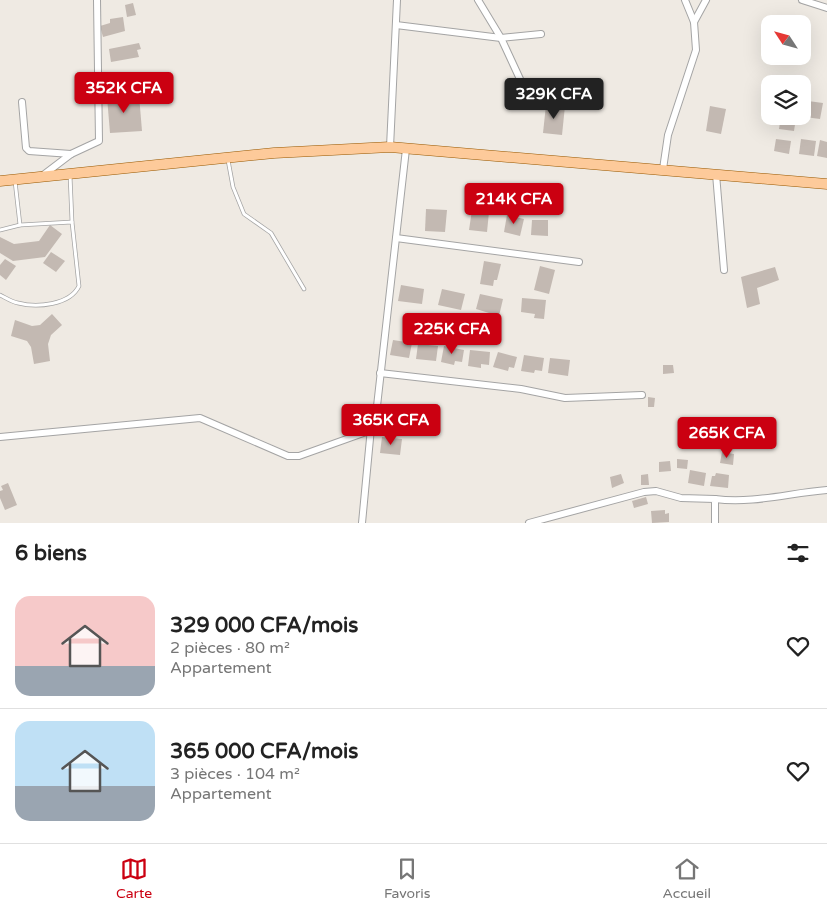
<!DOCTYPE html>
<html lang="fr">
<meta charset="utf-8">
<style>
body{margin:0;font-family:"Varela Round",sans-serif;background:#f2f2f2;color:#222;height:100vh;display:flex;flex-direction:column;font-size:19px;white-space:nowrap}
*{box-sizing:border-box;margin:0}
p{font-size:16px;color:#767676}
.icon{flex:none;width:28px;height:28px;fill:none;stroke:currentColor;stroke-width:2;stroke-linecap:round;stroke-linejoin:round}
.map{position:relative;height:523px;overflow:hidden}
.side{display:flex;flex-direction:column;background:#fff;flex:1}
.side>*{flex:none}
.needle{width:32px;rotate:306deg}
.tools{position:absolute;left:761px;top:15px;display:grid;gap:10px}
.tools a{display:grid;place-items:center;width:50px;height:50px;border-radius:10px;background:#fff;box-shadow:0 5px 20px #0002;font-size:25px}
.price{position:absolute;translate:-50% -42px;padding:0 11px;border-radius:5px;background:#cb0011;color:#fff;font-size:16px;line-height:32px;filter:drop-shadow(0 1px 2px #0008)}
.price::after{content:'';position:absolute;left:50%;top:30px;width:15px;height:11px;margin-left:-8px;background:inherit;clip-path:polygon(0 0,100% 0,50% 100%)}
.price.active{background:#222;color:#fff}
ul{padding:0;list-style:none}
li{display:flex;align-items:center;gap:15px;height:125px;padding:0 15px}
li+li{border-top:1px solid #e0e0e0}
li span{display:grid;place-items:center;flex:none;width:140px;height:100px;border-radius:15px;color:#555}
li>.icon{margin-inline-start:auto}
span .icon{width:60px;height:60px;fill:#fffc;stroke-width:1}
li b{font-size:21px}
h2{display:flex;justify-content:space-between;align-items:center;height:60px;padding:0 15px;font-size:21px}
.menu{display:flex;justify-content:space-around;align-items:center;height:70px;border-top:1px solid #e0e0e0;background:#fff;font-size:14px;color:#767676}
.menu a{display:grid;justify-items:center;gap:2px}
.menu .active{color:#cb0011}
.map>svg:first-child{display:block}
</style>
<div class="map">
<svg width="827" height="523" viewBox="0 0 827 523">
<rect width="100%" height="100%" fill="#efeae3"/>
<!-- building -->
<g fill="#c3b9b2">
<polygon points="133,3 136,15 127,17 125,5"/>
<polygon points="123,17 125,31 103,37 100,26 110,23 110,19"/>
<polygon points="139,43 141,49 137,50 139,57 111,62 109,49"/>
<polygon points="139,95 142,131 110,133 107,97"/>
<polygon points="808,101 823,103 820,119 805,117"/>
<polygon points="546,105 565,106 562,135 543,133"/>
<polygon points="710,106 726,109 721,134 706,131"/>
<polygon points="781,116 796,118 794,131 779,129"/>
<polygon points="776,139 791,141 789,154 774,151"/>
<polygon points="801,139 816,141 814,156 799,154"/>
<polygon points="820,140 827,142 827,158 817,156"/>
<polygon points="426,209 447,210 445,232 425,231"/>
<polygon points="472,210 489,212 487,232 469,230"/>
<polygon points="507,215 524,219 520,236 504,232"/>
<polygon points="532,220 548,220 548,236 531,235"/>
<polygon points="50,225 62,234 45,257 13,261 0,253 0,237 14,244 39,241"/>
<polygon points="51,252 65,261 56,272 43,263"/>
<polygon points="5,259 16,266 6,280 0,275 0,265"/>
<polygon points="484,261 501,264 497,280 494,280 493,286 480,284"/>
<polygon points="540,266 555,270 549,294 534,290"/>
<polygon points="775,267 779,280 757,288 760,304 747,308 741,277"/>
<polygon points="401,285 424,289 422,304 398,301"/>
<polygon points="442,289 465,294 461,310 438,305"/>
<polygon points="480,294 503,299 499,316 476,309"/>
<polygon points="522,298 546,300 544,319 534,318 535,314 521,312"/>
<polygon points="52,314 62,325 51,335 48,344 50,361 34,364 31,347 27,341 11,336 15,320 32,326 40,325"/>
<polygon points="393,340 412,343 409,358 390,355"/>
<polygon points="418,344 438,346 436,361 416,359"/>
<polygon points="444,346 464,350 462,362 455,361 454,365 441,362"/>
<polygon points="470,350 490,352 489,365 481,364 481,368 468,366"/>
<polygon points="498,352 517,357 514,368 509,367 508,371 493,367"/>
<polygon points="524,355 544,358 542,371 535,370 534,373 521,371"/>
<polygon points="550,358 570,360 568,376 548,373"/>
<polygon points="663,365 673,365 674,373 663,374"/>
<polygon points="648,397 655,398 654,407 648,407"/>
<polygon points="382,437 402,439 400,455 380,453"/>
<polygon points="722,452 734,454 733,465 720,463"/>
<polygon points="677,459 688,460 687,469 677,468"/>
<polygon points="670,461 671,471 659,472 659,462"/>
<polygon points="690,470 706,473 704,486 688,483"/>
<polygon points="716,473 729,475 728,488 710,486 712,476 715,476"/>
<polygon points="621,474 624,483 612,488 610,477"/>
<polygon points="648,474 649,485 641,485 641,475"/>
<polygon points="8,483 17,505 5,510 0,498 0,491 3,490 1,486"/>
<polygon points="646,497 648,504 634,508 632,501"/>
<polygon points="665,510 665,514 669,513 669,522 652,523 651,511"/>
</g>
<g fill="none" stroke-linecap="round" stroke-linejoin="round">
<!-- service casing -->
<g stroke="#a4a4a4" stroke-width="4.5">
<g id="service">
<polyline points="228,160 233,187 244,214 271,233 304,289"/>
<polyline points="70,175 72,222"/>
<polyline points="15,181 20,225"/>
<path d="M0 230 20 225 72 222 79 286C70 305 37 308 18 303 12 302 6 298 0 295"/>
</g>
</g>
<!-- minor casing -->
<g stroke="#a4a4a4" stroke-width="8">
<g id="minor">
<polyline points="478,0 501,38 526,92"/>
<polyline points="802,0 827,8"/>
<polyline points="694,22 706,0"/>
<polyline points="396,25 501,38 541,34"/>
<polyline points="22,102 26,148 29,151 71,154"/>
<polyline points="390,147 397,0"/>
<polyline points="663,169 668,135 696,50 694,22 685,0"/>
<polyline points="716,174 724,270"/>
<polyline points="42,176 71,154 99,141 97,0"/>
<polyline points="396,238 579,262"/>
<polyline points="380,373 521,389 565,398 642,395"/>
<polyline points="0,437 200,418 288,456 299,456 369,431 376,415 406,149"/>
<path d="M715 499C753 504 789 493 827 490"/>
<polyline points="362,523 371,428"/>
<polyline points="529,523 644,492 656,491 681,498 715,499 715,523"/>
</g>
</g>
<!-- primary casing -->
<g stroke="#975800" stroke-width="11">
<polyline id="primary" points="0,181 274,153 390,147 827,184"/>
</g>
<!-- service -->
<use href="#service" stroke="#fff" stroke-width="3"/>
<!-- minor -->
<use href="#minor" stroke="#fff" stroke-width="6"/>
<!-- primary -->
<use href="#primary" stroke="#fdca9a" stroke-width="10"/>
</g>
</svg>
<div class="tools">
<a><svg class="needle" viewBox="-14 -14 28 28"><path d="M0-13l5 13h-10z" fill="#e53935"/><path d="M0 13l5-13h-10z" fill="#767676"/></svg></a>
<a><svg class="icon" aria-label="layers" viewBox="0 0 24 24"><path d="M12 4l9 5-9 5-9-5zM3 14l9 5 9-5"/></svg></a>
</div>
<b class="price" style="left:124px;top:114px">352K CFA</b>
<b class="price active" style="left:554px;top:120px">329K CFA</b>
<b class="price" style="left:514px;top:225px">214K CFA</b>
<b class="price" style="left:452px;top:355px">225K CFA</b>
<b class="price" style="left:391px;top:446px">365K CFA</b>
<b class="price" style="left:727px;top:459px">265K CFA</b>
</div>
<section class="side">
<h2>6 biens<svg class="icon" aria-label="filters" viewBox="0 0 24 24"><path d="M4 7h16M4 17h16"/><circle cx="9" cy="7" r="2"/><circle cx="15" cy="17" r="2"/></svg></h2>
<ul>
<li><span style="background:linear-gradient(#f6c9c9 70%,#9aa5b1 0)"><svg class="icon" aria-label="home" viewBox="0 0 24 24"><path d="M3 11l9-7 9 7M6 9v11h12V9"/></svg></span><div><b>329 000 CFA/mois</b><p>2 pièces · 80 m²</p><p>Appartement</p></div><svg class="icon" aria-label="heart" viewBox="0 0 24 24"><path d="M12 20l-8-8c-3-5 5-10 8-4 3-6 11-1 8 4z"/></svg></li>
<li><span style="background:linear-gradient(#bfe0f5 65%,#9aa5b1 0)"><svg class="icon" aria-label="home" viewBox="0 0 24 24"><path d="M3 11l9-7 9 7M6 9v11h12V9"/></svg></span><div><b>365 000 CFA/mois</b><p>3 pièces · 104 m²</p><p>Appartement</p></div><svg class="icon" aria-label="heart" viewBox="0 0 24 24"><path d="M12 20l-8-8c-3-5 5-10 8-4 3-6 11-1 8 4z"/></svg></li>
</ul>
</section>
<nav class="menu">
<a class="active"><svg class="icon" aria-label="map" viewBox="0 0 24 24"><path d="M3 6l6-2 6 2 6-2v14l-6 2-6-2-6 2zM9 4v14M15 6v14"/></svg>Carte</a>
<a><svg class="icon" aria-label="saved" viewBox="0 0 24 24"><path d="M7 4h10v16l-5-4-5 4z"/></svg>Favoris</a>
<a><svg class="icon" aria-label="home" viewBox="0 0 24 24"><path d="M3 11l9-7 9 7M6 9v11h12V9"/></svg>Accueil</a>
</nav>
